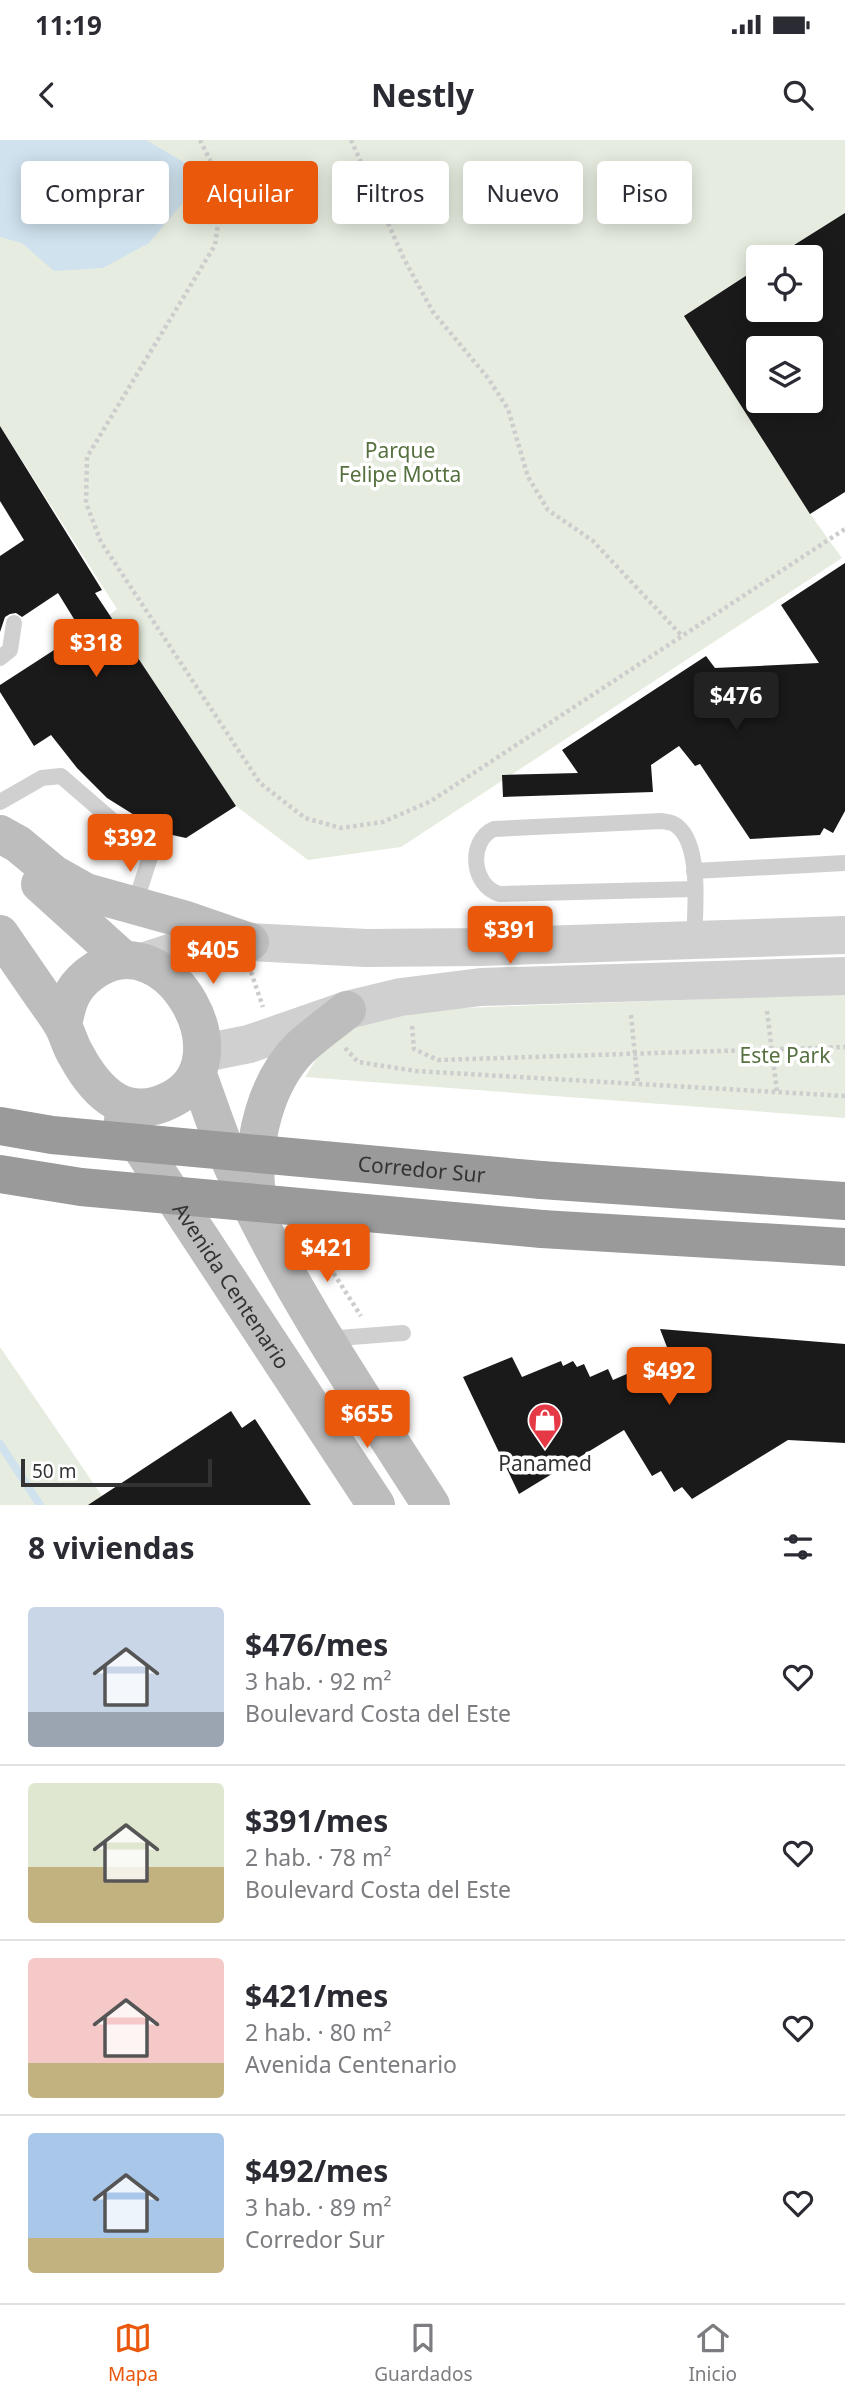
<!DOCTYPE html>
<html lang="es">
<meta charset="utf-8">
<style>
body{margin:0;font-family:"Noto Sans",sans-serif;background:#f2f2f3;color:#2b2b33;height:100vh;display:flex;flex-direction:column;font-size:26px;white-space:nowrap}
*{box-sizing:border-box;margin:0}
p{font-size:23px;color:#7c7c81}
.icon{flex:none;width:38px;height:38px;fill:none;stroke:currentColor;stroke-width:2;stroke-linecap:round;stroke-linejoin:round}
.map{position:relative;height:1365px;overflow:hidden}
.sheet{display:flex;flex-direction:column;background:#fff;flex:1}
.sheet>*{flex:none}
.top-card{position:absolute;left:21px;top:21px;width:803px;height:63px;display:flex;gap:14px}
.controls{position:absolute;left:746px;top:105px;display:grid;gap:14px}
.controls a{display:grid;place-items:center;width:77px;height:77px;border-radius:7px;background:#fff;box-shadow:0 4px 18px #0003;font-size:35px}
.scale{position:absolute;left:21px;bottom:18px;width:191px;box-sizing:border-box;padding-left:7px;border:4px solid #333;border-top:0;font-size:19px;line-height:24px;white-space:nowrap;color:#333;-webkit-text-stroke:5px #fff;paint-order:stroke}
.price{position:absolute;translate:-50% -60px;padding:0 16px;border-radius:7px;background:#ea580c;color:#fff;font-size:23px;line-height:46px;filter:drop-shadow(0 2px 4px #0008)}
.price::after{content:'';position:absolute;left:50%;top:42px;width:21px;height:16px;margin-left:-10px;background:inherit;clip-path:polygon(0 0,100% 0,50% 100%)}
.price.on{background:#222;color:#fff}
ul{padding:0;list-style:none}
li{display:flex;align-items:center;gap:21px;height:175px;padding:0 28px}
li+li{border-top:2px solid #e1e1e2}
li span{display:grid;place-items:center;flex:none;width:196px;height:140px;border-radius:7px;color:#555}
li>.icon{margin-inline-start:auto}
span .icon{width:84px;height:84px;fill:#fffc;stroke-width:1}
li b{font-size:30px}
h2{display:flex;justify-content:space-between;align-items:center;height:84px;padding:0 28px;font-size:30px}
.pill{padding:0 24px;border-radius:7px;background:#fff;box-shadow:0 4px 18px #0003;font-size:24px;line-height:63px}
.pill.on{background:#ea580c;color:#fff}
.status{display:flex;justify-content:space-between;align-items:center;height:49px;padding:0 35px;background:#fff;direction:ltr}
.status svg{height:19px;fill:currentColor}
header{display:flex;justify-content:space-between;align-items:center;height:91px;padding:0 28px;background:#fff;font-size:32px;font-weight:700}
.menu{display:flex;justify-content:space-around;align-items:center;height:98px;border-top:2px solid #e1e1e2;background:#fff;font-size:19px;color:#7c7c81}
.menu a{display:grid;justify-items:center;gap:4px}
.menu .on{color:#ea580c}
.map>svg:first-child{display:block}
</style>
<div class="status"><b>11:19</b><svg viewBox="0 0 49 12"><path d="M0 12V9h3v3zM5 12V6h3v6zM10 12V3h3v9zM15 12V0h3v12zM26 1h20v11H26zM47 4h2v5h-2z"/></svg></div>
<header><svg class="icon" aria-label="back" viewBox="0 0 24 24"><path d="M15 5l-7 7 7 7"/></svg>Nestly<svg class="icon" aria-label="search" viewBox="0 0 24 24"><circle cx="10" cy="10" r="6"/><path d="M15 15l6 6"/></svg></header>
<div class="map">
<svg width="845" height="1365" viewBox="0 0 845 1365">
<rect width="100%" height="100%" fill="#fff"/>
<!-- green -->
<g fill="#e6ecdf" fill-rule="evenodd">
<path d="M0 0H845V352L810 374 842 418 401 707 308 720 236 666 109 475 117 469 0 286ZM758 117H810V170H758ZM758 208H810V261H758Z"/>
<polygon points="845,854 845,978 305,937 322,910 354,887 435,869"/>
<polygon points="0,1207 102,1356 108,1365 0,1365"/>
</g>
<!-- water -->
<polygon fill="#cfe2ee" points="0,0 146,0 185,23 186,59 149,103 103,128 54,131 22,103 0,97"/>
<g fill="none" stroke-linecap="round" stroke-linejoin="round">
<!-- stream -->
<polyline stroke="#cfe2ee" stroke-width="8" points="0,1304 40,1365"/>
</g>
<!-- building -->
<g fill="#1a1a1a" fill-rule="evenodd">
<path d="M845 73V352L810 374 684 176 758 128V170H810V117H775ZM758 208H810V261H758Z"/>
<polygon points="0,286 102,450 95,453 236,666 186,698 163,693 107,658 77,628 51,595 34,606 0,552 0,545 82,492 58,453 22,477 16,473 10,474 5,477 0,492 0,416 24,400 0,361"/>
<polygon points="845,423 845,671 833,693 824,688 820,695 750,699 700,624 695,626 679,606 651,625 653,652 503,657 502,635 578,633 562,610 706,516 715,528 819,523 781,465"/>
<polygon points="660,1189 845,1204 845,1303 788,1300 692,1359 682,1347 674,1352 661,1331 652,1336 624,1290 519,1354 463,1237 512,1217 522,1237 561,1221 563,1226 573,1221 577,1227 584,1224 590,1237 608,1229 613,1240 670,1215"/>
<polygon points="231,1271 242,1288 255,1279 311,1365 88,1365"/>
</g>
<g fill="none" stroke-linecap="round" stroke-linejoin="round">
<!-- path -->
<g stroke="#cdcdcd" stroke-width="4.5" stroke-dasharray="3.5 3.5" stroke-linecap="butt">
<polyline points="200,0 210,20 221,62 215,105 87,317 86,363 101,402 260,643 305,678 341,688 383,682 431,661 845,389"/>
<polyline points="351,0 404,119 433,172 488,238 508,269 528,337 548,370 593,401 681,495"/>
<polyline points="251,832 263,867"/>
<polyline points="767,871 777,952"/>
<polyline points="631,875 638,945"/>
<polyline points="412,886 414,909 438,920 845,907"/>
<polyline points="345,908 358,922 416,931 845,956"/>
<polyline points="311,1098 361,1176"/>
</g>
<!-- service -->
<g stroke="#d0d0d0" stroke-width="16">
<polyline points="0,518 10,510 14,483"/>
<polyline points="0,662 42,638 61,636 151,714 134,767"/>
<polyline points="694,731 845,723"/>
<path d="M694 749 500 754C472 747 467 701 494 689L662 681C667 682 673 682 677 686 702 705 695 772 694 800"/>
<polyline points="326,1199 403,1193"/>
</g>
<!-- tertiary -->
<g stroke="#d0d0d0" stroke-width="38">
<polyline points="145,821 182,809 250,802 366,808 479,807 845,795"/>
<polyline points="204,913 249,904 347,870 401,857 481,847 845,836"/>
</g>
<!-- secondary -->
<g stroke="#bdbdbd" stroke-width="38">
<polyline points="0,694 18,704 54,734 86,752 183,779 250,802"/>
<polyline points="40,744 124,820"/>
<path d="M0 794C14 814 28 835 42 855 49 865 57 875 63 886 68 895 70 906 76 915 97 954 127 983 172 959 246 921 169 784 97 829 73 844 68 859 63 885"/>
<path d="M198 935C210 967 220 999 234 1030 288 1148 361 1256 431 1365"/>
<path id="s1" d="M123 980 376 1365"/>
<path d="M256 1046C252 1000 266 942 300 908 314 895 331 883 347 870"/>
</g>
<!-- motorway -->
<g stroke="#9a9a9a" stroke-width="38">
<polyline points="541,1040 845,1061"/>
<polyline points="542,1089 845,1107"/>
</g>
<!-- motorway-bridge -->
<g stroke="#9a9a9a" stroke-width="38">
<path id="s2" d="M0 986 52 995 541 1040"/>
<polyline points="0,1034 81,1047 542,1089"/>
</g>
</g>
<!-- icons -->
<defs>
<g id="shop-pin" transform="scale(1.75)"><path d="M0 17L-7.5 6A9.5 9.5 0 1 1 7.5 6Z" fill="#e63946" stroke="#fff"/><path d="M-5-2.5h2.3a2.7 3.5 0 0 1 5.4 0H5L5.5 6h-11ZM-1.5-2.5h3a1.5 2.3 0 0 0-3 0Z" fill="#fff"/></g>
</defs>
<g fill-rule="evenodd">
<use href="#shop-pin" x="545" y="1280"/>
</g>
<g text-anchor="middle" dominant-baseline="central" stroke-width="7" stroke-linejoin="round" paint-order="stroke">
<!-- park labels -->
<g font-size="21" fill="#56703f" stroke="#fff">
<text x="400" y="310">Parque<tspan x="400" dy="24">Felipe Motta</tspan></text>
<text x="785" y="915">Este Park</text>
</g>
<!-- street labels -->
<g font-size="21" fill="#333" stroke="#fff">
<text stroke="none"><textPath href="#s2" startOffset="424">Corredor Sur</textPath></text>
<text stroke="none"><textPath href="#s1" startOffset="198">Avenida Centenario</textPath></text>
</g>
<!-- poi labels -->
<g font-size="21" fill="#333" stroke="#fff">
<text x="545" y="1323">Panamed</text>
</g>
</g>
</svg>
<div class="controls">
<a><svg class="icon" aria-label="locate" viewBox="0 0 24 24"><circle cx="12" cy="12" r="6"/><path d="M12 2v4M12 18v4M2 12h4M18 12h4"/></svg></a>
<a><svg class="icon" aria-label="layers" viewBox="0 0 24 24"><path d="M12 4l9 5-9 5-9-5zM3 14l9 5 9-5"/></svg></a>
</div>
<div class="scale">50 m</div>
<b class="price" style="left:96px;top:539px">$318</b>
<b class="price on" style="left:736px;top:592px">$476</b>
<b class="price" style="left:130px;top:734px">$392</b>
<b class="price" style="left:510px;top:826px">$391</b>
<b class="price" style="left:213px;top:846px">$405</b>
<b class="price" style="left:327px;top:1144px">$421</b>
<b class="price" style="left:669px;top:1267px">$492</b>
<b class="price" style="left:367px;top:1310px">$655</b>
<div class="top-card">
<a class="pill">Comprar</a>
<a class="pill on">Alquilar</a>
<a class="pill">Filtros</a>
<a class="pill">Nuevo</a>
<a class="pill">Piso</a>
</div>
</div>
<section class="sheet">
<h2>8 viviendas<svg class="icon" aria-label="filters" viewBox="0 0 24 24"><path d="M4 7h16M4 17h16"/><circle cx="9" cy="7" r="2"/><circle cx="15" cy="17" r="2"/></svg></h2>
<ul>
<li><span style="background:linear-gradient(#c9d6e8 75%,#9aa5b1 0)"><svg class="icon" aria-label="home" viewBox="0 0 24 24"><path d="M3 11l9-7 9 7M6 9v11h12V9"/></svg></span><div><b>$476/mes</b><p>3 hab. · 92 m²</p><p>Boulevard Costa del Este</p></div><svg class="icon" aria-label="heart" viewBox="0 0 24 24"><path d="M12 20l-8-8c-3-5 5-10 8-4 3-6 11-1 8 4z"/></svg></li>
<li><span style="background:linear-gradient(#dfe7d0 60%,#c2b280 0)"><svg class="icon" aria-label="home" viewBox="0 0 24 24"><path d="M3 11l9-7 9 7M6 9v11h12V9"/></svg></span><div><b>$391/mes</b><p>2 hab. · 78 m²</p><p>Boulevard Costa del Este</p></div><svg class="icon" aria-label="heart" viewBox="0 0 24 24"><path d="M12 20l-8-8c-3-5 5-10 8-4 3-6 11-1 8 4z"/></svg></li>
<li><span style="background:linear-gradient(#f6c9c9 75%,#c2b280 0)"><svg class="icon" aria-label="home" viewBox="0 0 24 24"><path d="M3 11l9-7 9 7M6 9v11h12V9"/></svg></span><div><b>$421/mes</b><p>2 hab. · 80 m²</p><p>Avenida Centenario</p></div><svg class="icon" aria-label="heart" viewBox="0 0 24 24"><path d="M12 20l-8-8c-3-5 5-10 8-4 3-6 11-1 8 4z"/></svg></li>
<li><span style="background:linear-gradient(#a9c7e8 75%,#c2b280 0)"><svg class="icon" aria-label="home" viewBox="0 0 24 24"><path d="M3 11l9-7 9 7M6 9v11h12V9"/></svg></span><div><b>$492/mes</b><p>3 hab. · 89 m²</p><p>Corredor Sur</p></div><svg class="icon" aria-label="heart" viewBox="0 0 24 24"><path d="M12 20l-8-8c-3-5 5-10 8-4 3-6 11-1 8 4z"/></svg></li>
</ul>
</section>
<nav class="menu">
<a class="on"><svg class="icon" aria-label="map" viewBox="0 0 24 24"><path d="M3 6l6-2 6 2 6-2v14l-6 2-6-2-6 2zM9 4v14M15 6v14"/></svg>Mapa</a>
<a><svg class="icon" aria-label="saved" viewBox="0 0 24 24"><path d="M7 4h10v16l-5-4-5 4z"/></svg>Guardados</a>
<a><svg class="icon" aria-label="home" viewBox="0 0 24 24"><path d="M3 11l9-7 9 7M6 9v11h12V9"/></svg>Inicio</a>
</nav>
